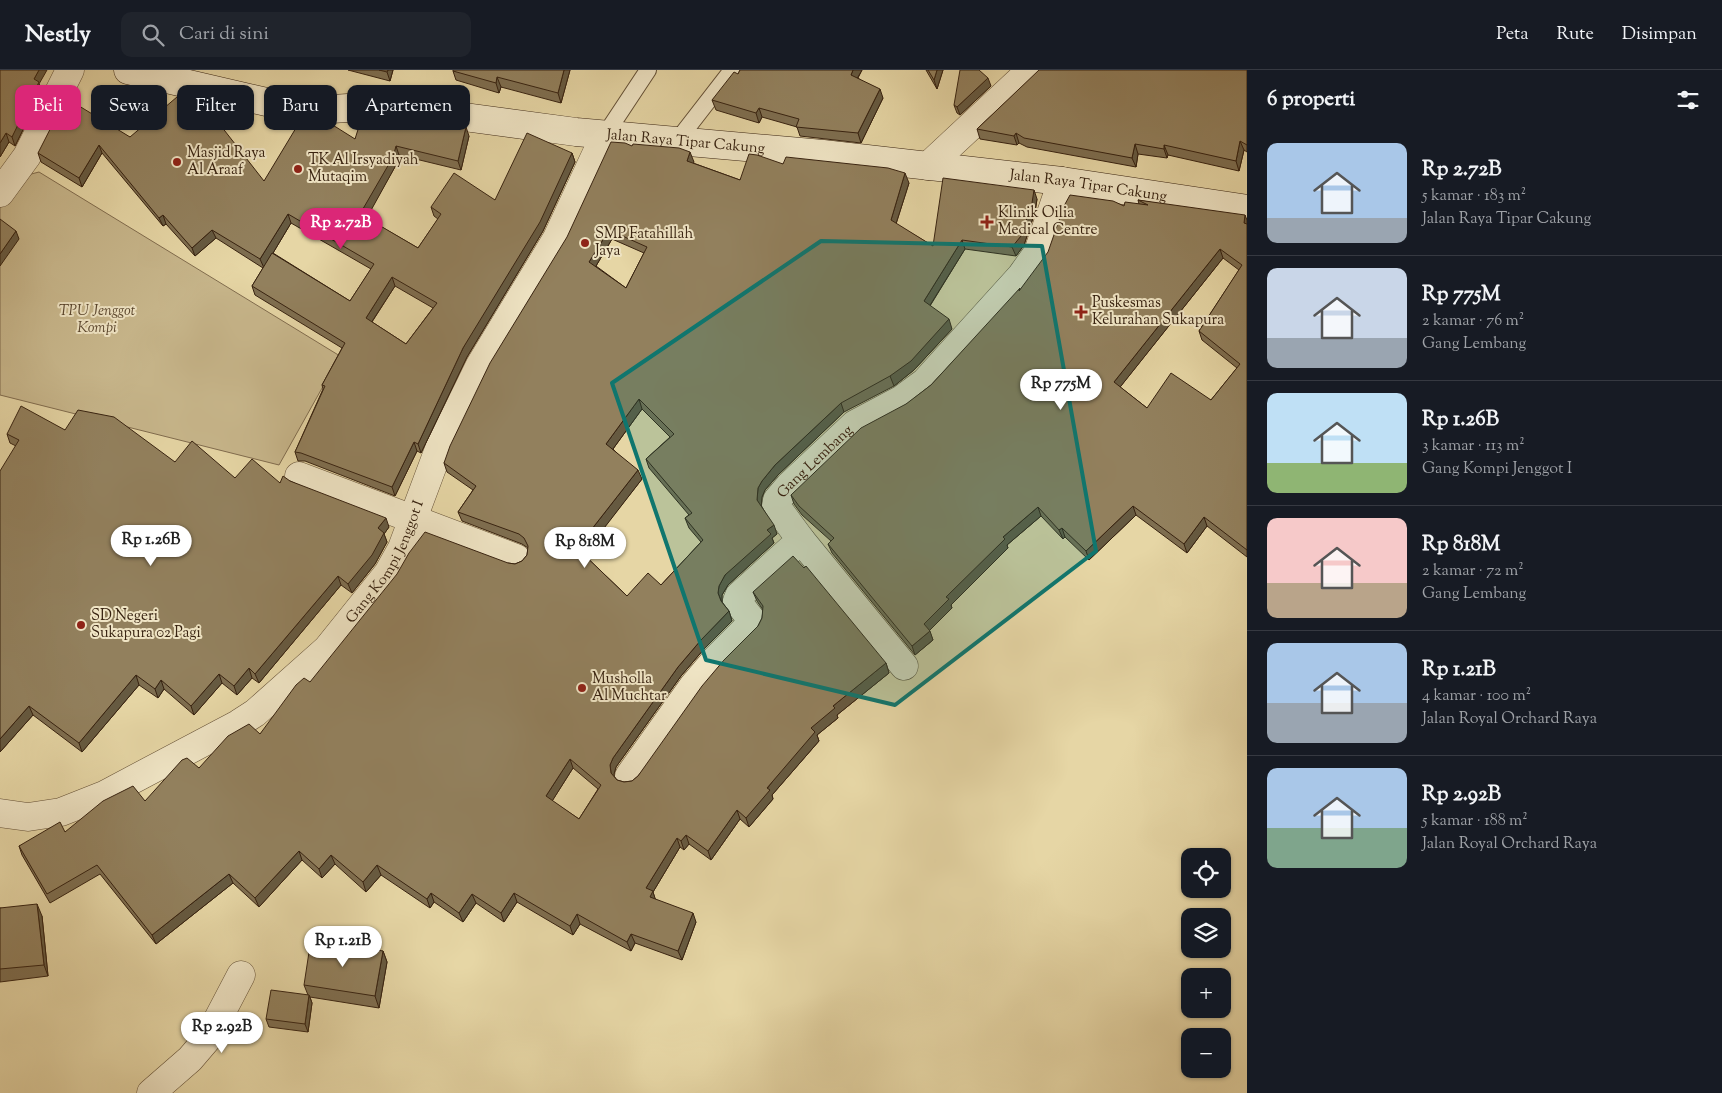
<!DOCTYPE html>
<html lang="id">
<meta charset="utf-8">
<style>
body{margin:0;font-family:"Sorts Mill Goudy",serif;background:#20242c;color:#f1f3f6;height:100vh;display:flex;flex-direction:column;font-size:19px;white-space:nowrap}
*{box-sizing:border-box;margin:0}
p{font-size:16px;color:#9ea1a6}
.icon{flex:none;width:28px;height:28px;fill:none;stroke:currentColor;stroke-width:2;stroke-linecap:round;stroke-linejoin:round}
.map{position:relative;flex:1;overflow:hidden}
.drawer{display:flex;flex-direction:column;background:#171b24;width:475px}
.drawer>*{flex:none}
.hud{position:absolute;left:15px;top:15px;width:475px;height:45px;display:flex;gap:10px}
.buttons{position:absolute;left:1181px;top:778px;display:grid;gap:10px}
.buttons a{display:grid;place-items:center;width:50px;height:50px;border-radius:10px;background:#171b24;box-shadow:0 1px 4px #0004;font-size:25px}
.price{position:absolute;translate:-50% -42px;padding:0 11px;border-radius:18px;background:#fff;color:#222;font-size:16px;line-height:32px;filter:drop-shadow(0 1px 2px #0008)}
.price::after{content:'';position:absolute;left:50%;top:30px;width:15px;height:11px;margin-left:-8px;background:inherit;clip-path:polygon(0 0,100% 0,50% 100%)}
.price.selected{background:#db2777;color:#fff}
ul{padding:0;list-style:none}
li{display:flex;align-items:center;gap:15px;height:125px;padding:0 20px}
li+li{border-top:1px solid #363941}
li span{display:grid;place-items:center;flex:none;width:140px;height:100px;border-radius:10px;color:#555}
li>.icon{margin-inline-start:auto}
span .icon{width:60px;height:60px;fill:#fffc;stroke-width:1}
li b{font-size:21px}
h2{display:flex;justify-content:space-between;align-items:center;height:60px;padding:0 20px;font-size:21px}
.tag{padding:0 18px;border-radius:10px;background:#171b24;box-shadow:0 1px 4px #0004;font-size:18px;line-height:45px}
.tag.selected{background:#db2777;color:#fff}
header{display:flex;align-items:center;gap:30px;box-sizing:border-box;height:70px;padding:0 25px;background:#171b24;border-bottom:1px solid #363941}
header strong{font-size:24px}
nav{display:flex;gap:28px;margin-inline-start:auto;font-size:18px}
.search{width:350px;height:45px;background:#20242c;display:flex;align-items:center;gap:12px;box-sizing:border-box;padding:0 18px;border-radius:10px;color:#9ea1a6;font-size:19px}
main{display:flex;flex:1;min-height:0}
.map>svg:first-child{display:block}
</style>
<header>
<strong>Nestly</strong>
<div class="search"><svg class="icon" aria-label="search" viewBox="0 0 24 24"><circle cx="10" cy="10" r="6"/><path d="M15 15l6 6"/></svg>Cari di sini</div>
<nav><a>Peta</a><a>Rute</a><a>Disimpan</a></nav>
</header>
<main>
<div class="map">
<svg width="1247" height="1023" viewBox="0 0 1247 1023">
<rect width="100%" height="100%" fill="#e6d6a5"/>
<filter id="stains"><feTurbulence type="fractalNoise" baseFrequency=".004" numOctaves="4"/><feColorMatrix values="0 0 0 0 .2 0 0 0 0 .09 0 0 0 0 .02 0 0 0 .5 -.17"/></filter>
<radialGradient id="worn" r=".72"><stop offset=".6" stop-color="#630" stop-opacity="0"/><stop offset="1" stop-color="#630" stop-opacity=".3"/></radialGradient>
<!-- green -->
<polygon fill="#c8b78c" stroke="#806c4e" points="39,102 340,286 279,395 0,325 0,112"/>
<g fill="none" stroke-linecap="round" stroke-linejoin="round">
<!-- lane casing -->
<g stroke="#634f35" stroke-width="18">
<g id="lane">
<polyline points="605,65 648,0"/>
<polyline points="677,71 732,0"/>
</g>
</g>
<!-- street casing -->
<g stroke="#634f35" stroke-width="29">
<g id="street">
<polyline points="928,96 1031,0"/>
<polyline points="0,123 27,86 70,0"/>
<polyline points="299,406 516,488"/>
<polyline points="801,470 904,596"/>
<path id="s1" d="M629 706 693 616 716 589 750 555 751 549 737 531 739 526 801 470 776 436 777 430 789 416 855 354 902 329 925 312 1021 206 1038 182 1062 111"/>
<path id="s2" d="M0 743 28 747 61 742 104 725 238 654 255 643 327 579 388 503 402 478 439 379 480 295 557 168 605 65"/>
<polyline points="151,1023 190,989 208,968 241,905"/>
</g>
</g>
<!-- secondary casing -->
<g stroke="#372210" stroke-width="29">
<g id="secondary">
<path id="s3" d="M128 0 310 42 331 39 382 36 576 62 823 84 1062 111 1247 139"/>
</g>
</g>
<!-- lane -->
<use href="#lane" stroke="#efe4c4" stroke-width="16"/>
<!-- street -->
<use href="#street" stroke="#efe4c4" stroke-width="28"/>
<!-- secondary -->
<use href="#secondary" stroke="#efe4c4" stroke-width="28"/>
</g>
<!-- wall -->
<g fill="#7e6e50" stroke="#372210" fill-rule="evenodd">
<polygon points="0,0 39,14 42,21 15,76 9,72 0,87"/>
<polygon points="348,0 393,0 390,11"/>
<polygon points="570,0 561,33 501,17 499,23 456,10 453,1"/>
<polygon points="740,0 862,0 858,8 883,28 861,73 800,66 797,57 762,47 759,53 716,40 712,30 738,4"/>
<polygon points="926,0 943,0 937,19"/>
<polygon points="1247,0 1247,82 1244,80 1239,101 1168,85 1167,88 1138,84 1136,97 1027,77 1019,73 1017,75 980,69 977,59 1038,2"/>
<polygon points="991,16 960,45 957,43 954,35"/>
<path d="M469 66 461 100 399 85 396 95 366 148 418 178 438 149 434 146 431 137 495 130 572 83 575 92 543 161 467 287 421 383 417 381 395 426 305 391H298L295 382 323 319 322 315 342 278 255 225 252 216 263 198 216 168 195 186 166 154 163 156 102 83 82 117 41 92 38 83 130 67 264 111 355 69ZM291 153 371 199 350 231 273 183ZM395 216 433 238 406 274 372 252Z"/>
<path d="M632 76 694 92 693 93 740 110 783 94 909 113 896 154 933 176 1037 129 1035 142 1024 175 1016 186 965 179 930 236 952 259 914 300 894 316 844 342 778 405 765 420 762 427 761 435 777 464 772 468 774 473 728 515 722 525V532L729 541 732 551 704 579 681 606 616 697 614 704V706L617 710 624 712 632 711 638 706 758 556 762 548 763 540 757 531 753 522 886 593 889 603 837 645 838 648 817 665 819 671 772 725 773 729 749 757 740 749 711 790 689 774 684 780 680 777 653 822 655 829 696 852 682 890 635 873 631 881 580 854 573 865 517 832 504 852 476 833 463 852 434 832 430 838 381 805 366 822 335 794 322 808 302 790 259 837 233 813 156 874 100 804 50 833 22 785 19 776 65 762 145 731 199 698 260 664 310 612 508 493 515 494 522 491 527 485 528 478 522 474 462 451 458 442 473 420 447 402 444 393ZM612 169 644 183 626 218 596 196ZM642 339 670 367 646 389 649 398 689 445 685 448 689 458 701 472 661 515 627 526 583 484 642 409 613 379ZM573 698 598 719 579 749 552 731Z"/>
<path d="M1138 130 1247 150V487L1207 456 1187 483 1136 445 1089 490 1065 467 1063 469 1041 446 1007 475 1008 478 951 535 952 538 929 560 933 570 915 585 832 483 828 474 831 471 802 445 794 434 791 425 931 315 1020 220 1124 136 1139 134ZM1223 188 1239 200 1199 261 1202 270 1237 298 1211 330 1147 338 1120 317Z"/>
<polygon points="65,360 175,392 235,408 280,413 290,411 389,457 384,464 387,472 375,494 352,523 341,515 259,613 252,608 237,625 222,613 194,645 164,619 158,628 139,615 82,682 33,645 0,682 16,376 10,373 7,364"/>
<polygon points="0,838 42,846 48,906 0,912"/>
<polygon points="383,881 387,892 379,938 310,927 312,933 308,962 269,957 266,949 308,925 304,915"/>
</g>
<!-- shaded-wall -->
<g fill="#665a41" stroke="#372210">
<polygon points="39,0 47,0 39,14 42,21 15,76 12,67 34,9"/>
<polygon points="388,0 393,0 390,11 387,2"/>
<polygon points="564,0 570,0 561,33 558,23"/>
<polygon points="853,0 862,0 854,14 851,5"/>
<polygon points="937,0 943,0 937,19 934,10"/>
<polygon points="497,7 501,17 499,23 496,13"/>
<polygon points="988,8 991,16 960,45 957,37"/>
<polygon points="880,19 883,28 861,73 858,63"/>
<polygon points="759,38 762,47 759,53 756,43"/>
<polygon points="466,57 469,66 461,100 458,91"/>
<polygon points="6,63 9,72 0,87 0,73"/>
<polygon points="1016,63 1019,73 1017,75 1014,66"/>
<polygon points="1240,71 1244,80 1239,101 1236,91"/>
<polygon points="1135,74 1138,84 1136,97 1132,88"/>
<polygon points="99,75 102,83 82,117 79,108"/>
<polygon points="1164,75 1168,85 1167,88 1164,79"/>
<polygon points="396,76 399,85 396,95 364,153 360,144"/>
<polygon points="690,82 694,92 691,100 687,91"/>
<polygon points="572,83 575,92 543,161 467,287 421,383 418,374 463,278"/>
<polygon points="905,103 909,113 894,160 891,150"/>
<polygon points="1034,120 1037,129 1035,142 1024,175 1016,186 1012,177"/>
<polygon points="288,144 291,153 264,198 260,189"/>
<polygon points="163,145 166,154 163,156 159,148"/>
<polygon points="1245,145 1247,150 1247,160 1244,153"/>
<polygon points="212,160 216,168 195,186 192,178"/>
<polygon points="609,160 612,169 593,201 589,192"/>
<polygon points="16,161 19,169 0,196 0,184"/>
<polygon points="962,170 965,179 927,240 924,231"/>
<polygon points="1220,179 1223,188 1117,321 1114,312"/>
<polygon points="392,207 395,216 369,256 366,248"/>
<polygon points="949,249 952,259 914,300 894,316 890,306"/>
<polygon points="639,329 642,339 610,383 606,374"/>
<polygon points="841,333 844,342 778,405 765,420 762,427 761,439 757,430 758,418 762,411 775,395"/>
<polygon points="414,372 417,381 395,426 392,417"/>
<polygon points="638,400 642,409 581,488 577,478"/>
<polygon points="1133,436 1136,445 1089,490 1086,481"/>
<polygon points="1038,437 1041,446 1007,475 1008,478 951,535 952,538 927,563 924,554 946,527 1003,467"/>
<polygon points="1204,447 1207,456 1187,483 1184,474"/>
<polygon points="386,448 389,457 384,464 387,472 375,494 352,523 348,514 378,458"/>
<polygon points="774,455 777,464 772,468 774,473 728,515 722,525 722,533 718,523 719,516 725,505 767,460"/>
<polygon points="1062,458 1065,467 1063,469 1059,460"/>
<polygon points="338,506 341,515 259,613 255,604"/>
<polygon points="729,541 732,551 704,579 681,606 616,697 614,704 615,712 611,703 610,695 613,688 678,597 701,570"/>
<polygon points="930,561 933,570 915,585 912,576"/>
<polygon points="886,593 889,603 837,645 838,648 817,665 819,671 772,725 773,729 749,757 746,748 811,658 833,636"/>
<polygon points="249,598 252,608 237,625 234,616"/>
<polygon points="219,604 222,613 194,645 191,636"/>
<polygon points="136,605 139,615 82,682 79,673"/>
<polygon points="161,610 164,619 158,628 155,619"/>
<polygon points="29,636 33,645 0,682 0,669"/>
<polygon points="570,689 573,698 549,736 546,726"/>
<polygon points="737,740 740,749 711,790 708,781"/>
<polygon points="686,765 689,774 684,780 681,771"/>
<polygon points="677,768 680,777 653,822 656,831 653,836 646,818"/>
<polygon points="299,781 302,790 259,837 255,828"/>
<polygon points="331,785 335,794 322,808 319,799"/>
<polygon points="377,795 381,805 366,822 363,812"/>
<polygon points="229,804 233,813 156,874 152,865"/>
<polygon points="431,823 434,832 430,838 427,829"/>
<polygon points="514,823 517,832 504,852 501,843"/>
<polygon points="472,824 476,833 463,852 459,843"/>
<polygon points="37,834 42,846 48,906 44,895"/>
<polygon points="693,843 696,852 682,890 678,881"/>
<polygon points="577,844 580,854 573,865 570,856"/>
<polygon points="631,864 635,873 631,881 627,872"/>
<polygon points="383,881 387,892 379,938 375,926"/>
<polygon points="309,925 312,933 308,962 305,954"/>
</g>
<!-- building -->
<g fill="#92805d" stroke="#372210" fill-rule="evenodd">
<polygon points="0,0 39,0 34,9 39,12 12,67 6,63 0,73"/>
<polygon points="379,0 388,0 387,2"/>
<polygon points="453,0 564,0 558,23 497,7 496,13 453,1"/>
<polygon points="740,0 853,0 851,5 880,19 858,63 796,57 799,49 759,38 756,43 712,30 734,2 738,4"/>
<polygon points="928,0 937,0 934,10"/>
<polygon points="960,0 979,0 988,8 957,37 954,35"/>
<polygon points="1039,0 1247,0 1247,75 1240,71 1236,91 1164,75 1164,79 1135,74 1132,88 1024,68 1016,63 1014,66 977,59"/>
<path d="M184 21 196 24 264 111 302 48 320 47 355 69 363 44 378 43 442 51 466 57 458 91 396 76 393 87 360 144 418 178 441 144 431 137 454 103 495 130 527 63 572 83 540 152 463 278 418 374 414 372 392 417 301 383 295 382 325 316 322 315 345 273 252 216 272 183 350 231 374 194 288 144 260 189 212 160 192 178 163 145 159 148 99 75 79 108 38 83 66 28 130 67ZM392 207 437 233 406 274 366 248Z"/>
<path d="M611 72 625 73 632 76 633 74 679 78 690 82 687 91 740 110 749 84 757 85 783 94 786 87 888 98 905 103 891 150 933 176 943 108 1034 120 1032 133 1021 166 1012 177 962 170 924 231 949 249 911 291 890 306 841 333 775 395 762 411 758 418 757 430 774 455 767 460 771 464 725 505 719 516 718 523 721 531 729 541 701 570 678 597 613 688 610 695 611 703 617 710 624 712 632 711 638 706 702 616 724 590 758 556 762 548 763 536 753 522 793 486 804 498 806 496 886 593 833 636 835 638 811 658 815 662 767 718 770 720 746 748 737 740 708 781 686 765 681 771 677 768 646 818 653 821 650 827 693 843 678 881 631 864 627 872 577 844 570 856 514 823 501 843 472 824 459 843 431 823 427 829 377 795 363 812 331 785 319 799 299 781 255 828 229 804 152 865 97 795 47 824 19 776 60 752 65 762 103 731 133 716 145 731 182 690 187 688 199 698 228 666 249 654 260 664 296 615 304 608 310 612 397 504 409 483 425 462 508 493 515 494 522 491 527 485 528 476 524 468 519 464 458 442 476 416 444 393 450 376 490 293 567 167ZM609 160 647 177 626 218 589 192ZM639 329 674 364 646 389 692 443 685 448 703 470 661 515 648 503 627 526 577 478 638 400 606 374ZM570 689 601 715 579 749 546 726Z"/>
<path d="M1070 125 1113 131 1124 136 1125 132 1148 135 1138 130 1245 145 1244 153 1247 154V480L1204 447 1184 474 1133 436 1086 481 1062 458 1059 460 1038 437 1003 467 1005 469 946 527 949 529 924 554 930 561 912 576 828 474 834 468 799 436 791 425 861 358 906 334 931 315 1020 218 1019 221 1048 182 1064 136ZM1220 179 1242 195 1199 261 1240 294 1211 330 1171 303 1147 338 1114 312Z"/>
<polygon points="0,149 16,161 0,184"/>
<polygon points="21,336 65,360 78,340 114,347 175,392 192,371 235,408 252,389 280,413 283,406 290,411 386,448 378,458 384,463 372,485 348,514 338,506 255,604 249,598 234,616 219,604 191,636 161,610 155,619 136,605 79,673 29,636 0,669 0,401 19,370 7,364"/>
<polygon points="37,834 44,895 0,899 0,838"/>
<polygon points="311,869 383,881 375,926 304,915"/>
<polygon points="271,920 309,925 305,954 266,949"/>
</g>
<!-- marked area -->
<path fill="#0f766e" fill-opacity="0.2" stroke="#0f766e" stroke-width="4" stroke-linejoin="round" d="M821 171 1042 176 1096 481 895 635 706 590 612 313Z"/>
<!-- markers -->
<g fill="#8f2418" stroke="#efe4c4" stroke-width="2">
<circle cx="177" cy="92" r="5"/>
<circle cx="298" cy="99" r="5"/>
<path d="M984.5 144.5h5v5h5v5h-5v5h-5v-5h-5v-5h5z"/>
<circle cx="585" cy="173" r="5"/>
<path d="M1078.5 234.5h5v5h5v5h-5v5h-5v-5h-5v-5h5z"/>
<circle cx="81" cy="555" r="5"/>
<circle cx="582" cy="618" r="5"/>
</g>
<g text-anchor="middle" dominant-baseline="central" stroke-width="4" stroke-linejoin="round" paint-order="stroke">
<!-- street labels -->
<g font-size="15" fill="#372210" stroke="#efe4c4">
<text stroke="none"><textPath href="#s3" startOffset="565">Jalan Raya Tipar Cakung</textPath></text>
<text stroke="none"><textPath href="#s3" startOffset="970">Jalan Raya Tipar Cakung</textPath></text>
<text stroke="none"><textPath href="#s1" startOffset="414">Gang Lembang</textPath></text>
<text stroke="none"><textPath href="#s2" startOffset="482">Gang Kompi Jenggot I</textPath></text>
</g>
<!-- poi labels -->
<g font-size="15" fill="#372210" stroke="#efe4c4" text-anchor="start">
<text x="187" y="83">Masjid Raya<tspan x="187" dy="17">Al Araaf</tspan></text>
<text x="308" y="90">TK Al Irsyadiyah<tspan x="308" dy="17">Mutaqim</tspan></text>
<text x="998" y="143">Klinik Oilia<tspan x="998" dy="17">Medical Centre</tspan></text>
<text x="595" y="164">SMP Fatahillah<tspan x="595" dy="17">Jaya</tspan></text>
<text x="1092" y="233">Puskesmas<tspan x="1092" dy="17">Kelurahan Sukapura</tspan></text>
<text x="91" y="546">SD Negeri<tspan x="91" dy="17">Sukapura 02 Pagi</tspan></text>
<text x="592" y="609">Musholla<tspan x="592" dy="17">Al Muchtar</tspan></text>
</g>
<!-- park labels -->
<g font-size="15" font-style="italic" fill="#5b472f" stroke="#efe4c4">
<text x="97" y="241">TPU Jenggot<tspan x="97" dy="17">Kompi</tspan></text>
</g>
</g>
<rect width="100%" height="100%" filter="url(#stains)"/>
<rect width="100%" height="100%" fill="url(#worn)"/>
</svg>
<div class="buttons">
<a><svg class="icon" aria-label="locate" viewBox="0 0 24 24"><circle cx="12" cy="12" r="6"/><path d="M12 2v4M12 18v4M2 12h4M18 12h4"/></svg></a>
<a><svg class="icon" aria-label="layers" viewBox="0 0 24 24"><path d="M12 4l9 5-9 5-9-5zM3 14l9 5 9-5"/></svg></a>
<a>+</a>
<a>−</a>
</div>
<b class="price selected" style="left:341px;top:180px">Rp 2.72B</b>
<b class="price" style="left:1061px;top:341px">Rp 775M</b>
<b class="price" style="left:151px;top:497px">Rp 1.26B</b>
<b class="price" style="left:585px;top:499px">Rp 818M</b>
<b class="price" style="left:343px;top:898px">Rp 1.21B</b>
<b class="price" style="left:222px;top:984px">Rp 2.92B</b>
<div class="hud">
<a class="tag selected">Beli</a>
<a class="tag">Sewa</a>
<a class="tag">Filter</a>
<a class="tag">Baru</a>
<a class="tag">Apartemen</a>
</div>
</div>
<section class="drawer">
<h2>6 properti<svg class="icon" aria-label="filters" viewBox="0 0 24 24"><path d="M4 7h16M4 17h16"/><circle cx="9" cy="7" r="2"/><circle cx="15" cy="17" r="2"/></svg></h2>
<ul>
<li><span style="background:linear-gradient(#a9c7e8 75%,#9aa5b1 0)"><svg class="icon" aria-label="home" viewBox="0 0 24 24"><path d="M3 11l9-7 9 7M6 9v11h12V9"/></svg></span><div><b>Rp 2.72B</b><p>5 kamar · 183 m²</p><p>Jalan Raya Tipar Cakung</p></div></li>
<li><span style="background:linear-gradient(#c9d6e8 70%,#9aa5b1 0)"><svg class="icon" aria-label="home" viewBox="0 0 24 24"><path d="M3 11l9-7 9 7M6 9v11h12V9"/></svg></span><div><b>Rp 775M</b><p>2 kamar · 76 m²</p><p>Gang Lembang</p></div></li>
<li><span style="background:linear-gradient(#bfe0f5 70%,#8fb573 0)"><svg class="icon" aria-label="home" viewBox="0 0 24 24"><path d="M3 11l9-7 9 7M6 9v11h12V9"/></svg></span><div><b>Rp 1.26B</b><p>3 kamar · 113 m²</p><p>Gang Kompi Jenggot I</p></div></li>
<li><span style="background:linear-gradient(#f6c9c9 65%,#b9a48a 0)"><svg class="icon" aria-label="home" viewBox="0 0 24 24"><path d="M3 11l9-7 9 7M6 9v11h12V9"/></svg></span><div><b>Rp 818M</b><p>2 kamar · 72 m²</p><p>Gang Lembang</p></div></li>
<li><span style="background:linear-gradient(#a9c7e8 60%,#9aa5b1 0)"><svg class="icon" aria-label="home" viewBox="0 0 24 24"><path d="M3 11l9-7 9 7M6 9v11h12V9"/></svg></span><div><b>Rp 1.21B</b><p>4 kamar · 100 m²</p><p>Jalan Royal Orchard Raya</p></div></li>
<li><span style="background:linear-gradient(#a9c7e8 60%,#7fa58c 0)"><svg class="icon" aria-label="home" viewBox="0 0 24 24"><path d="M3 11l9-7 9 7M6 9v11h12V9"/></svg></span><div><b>Rp 2.92B</b><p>5 kamar · 188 m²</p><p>Jalan Royal Orchard Raya</p></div></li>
</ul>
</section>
</main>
